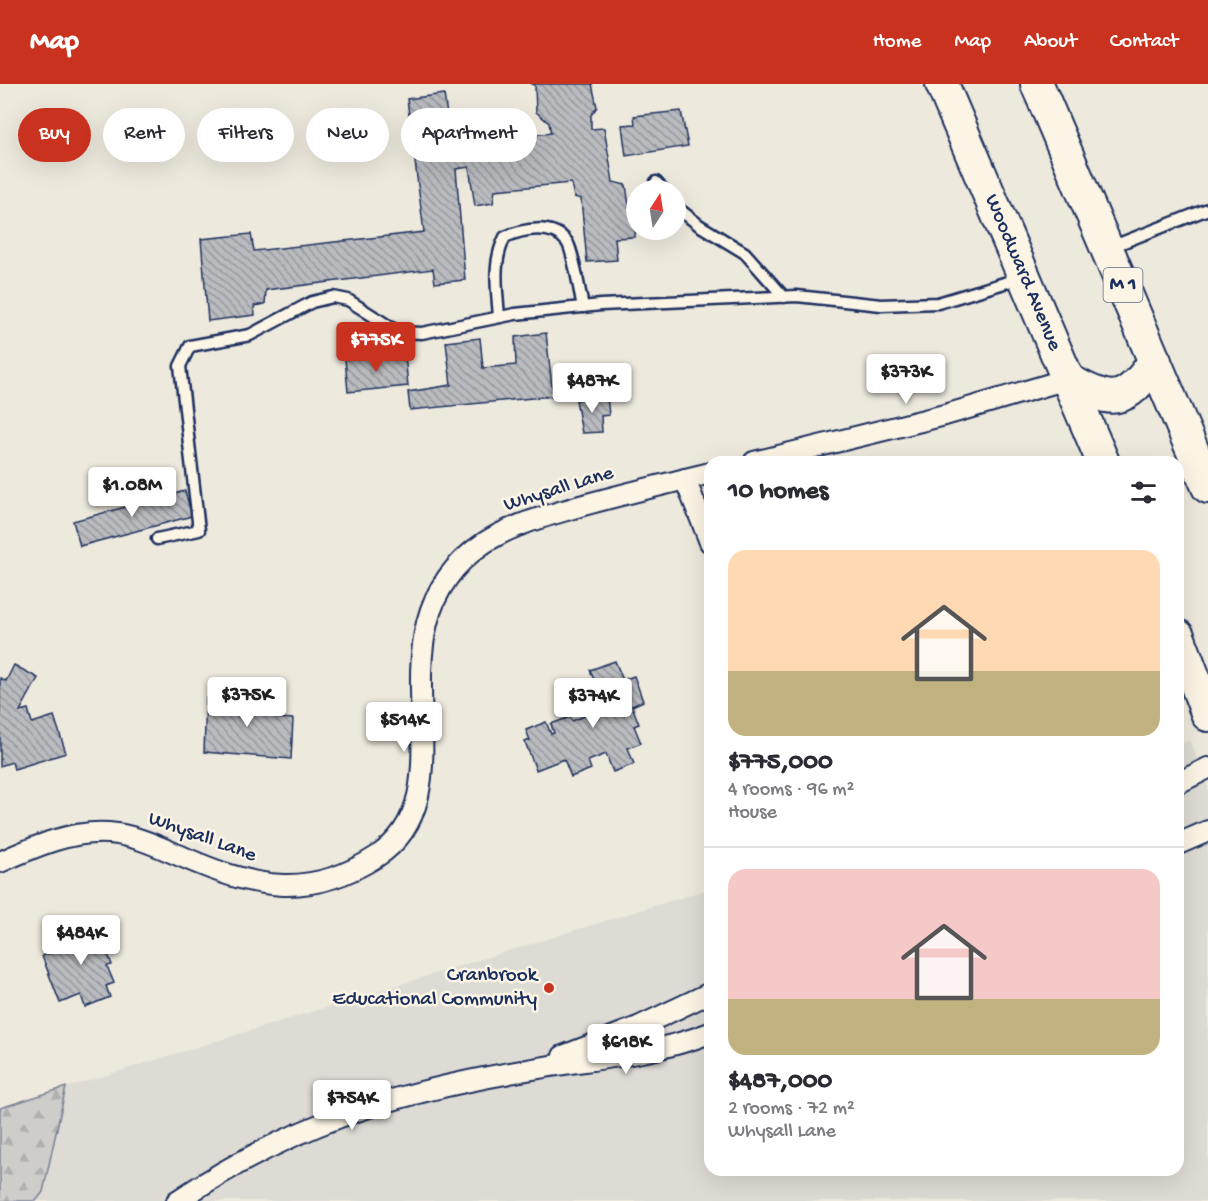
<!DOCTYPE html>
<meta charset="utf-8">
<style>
body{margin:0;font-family:"Gochi Hand",sans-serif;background:#f2f2f3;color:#2b2b33;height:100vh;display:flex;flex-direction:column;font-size:22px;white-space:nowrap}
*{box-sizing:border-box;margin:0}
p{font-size:20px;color:#7c7c81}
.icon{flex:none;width:33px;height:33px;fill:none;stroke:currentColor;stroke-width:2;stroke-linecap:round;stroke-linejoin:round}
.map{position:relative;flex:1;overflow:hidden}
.details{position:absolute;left:704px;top:372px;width:480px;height:720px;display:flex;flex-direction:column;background:#fff;border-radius:18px;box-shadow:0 6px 24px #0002}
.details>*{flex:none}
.guide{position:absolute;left:18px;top:24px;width:570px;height:54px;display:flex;gap:12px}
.needle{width:39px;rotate:12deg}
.fabs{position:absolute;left:626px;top:96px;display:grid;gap:12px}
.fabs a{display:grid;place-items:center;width:60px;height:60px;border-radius:50%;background:#fff;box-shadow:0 6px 24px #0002;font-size:30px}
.price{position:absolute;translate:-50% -51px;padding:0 14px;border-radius:6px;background:#fff;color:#222;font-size:20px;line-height:39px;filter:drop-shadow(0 2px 3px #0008)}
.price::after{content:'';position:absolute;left:50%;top:36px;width:18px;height:14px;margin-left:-9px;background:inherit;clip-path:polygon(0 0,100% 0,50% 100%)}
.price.on{background:#c8321e;color:#fff}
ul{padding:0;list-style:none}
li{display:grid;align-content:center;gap:12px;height:318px;padding:0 24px}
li+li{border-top:2px solid #e1e1e2}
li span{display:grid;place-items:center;height:186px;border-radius:18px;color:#555}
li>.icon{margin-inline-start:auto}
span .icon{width:108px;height:108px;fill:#fffc;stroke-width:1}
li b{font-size:26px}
h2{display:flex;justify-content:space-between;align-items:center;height:72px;padding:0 24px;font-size:26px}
.chip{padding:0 21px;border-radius:27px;background:#fff;box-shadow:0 6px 24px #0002;font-size:21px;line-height:54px}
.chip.on{background:#c8321e;color:#fff}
header{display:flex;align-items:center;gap:36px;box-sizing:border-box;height:84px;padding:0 30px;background:#c8321e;color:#fff}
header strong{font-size:28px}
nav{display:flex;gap:33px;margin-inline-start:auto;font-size:21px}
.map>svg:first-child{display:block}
</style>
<header>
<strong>Map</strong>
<nav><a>Home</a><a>Map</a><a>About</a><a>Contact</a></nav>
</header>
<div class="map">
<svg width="1208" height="1117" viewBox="0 0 1208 1117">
<defs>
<pattern id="forest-firs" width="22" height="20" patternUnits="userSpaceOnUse" patternTransform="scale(1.5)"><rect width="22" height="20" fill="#cfcdca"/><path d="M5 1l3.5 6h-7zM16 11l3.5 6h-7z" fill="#b1b0b0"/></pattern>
<pattern id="building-back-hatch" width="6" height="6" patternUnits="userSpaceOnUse" patternTransform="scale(1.5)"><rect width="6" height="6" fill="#babbbe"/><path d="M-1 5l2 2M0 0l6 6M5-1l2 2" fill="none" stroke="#96989e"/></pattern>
</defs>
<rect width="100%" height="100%" fill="#eee9dd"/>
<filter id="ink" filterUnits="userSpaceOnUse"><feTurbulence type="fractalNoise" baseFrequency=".0167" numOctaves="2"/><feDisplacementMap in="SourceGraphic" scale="12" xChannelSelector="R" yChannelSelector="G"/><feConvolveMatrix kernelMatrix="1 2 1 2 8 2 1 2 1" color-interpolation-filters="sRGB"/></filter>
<g filter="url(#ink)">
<!-- built -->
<polygon fill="#dedbd4" points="1190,656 1208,703 1208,1117 0,1117 0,1024 709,805 710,1086 1178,1086 1178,660"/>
<!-- forest -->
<polygon fill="url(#forest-firs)" stroke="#757e94" stroke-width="1.5" points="66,1003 43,1108 36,1117 0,1117 0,1024"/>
<!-- building -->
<g fill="url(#building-back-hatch)" stroke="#1b2f5e" stroke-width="1.5">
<polygon points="532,0 592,0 597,23 591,31 591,45 604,44 613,98 626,101 630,128 636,128 635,153 615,154 617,176 587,178 581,115 574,113 571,99 495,106 493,119 475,122 469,83 456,85 465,196 435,199 433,185 266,206 265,220 254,222 255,231 208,237 201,155 251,150 254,167 424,148 407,15 444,10 453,73 531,64 532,51 551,49 549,39 536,28 535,2"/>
<polygon points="681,27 688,62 626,72 622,41 635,40 634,32"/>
<polygon points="546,249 553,312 410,326 408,308 451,301 446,258 480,254 483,284 516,281 515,253"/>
<polygon points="405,270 408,302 348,308 345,275"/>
<polygon points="607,312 609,331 601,332 602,348 582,349 576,316"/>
<polygon points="185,407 192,432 80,462 73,437"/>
<polygon points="615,577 623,596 634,592 643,617 632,622 639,640 634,642 641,659 628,664 634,680 613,688 606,670 588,677 591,685 571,693 564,675 536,686 525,658 530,656 526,646 546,638 551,650 554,649 551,640 570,633 572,637 589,630 588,626 607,619 604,609 600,610 590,586"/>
<polygon points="14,581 38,594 20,627 28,625 32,639 54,632 66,669 14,685 12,678 0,682 0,594 6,597"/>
<polygon points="241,613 278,614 277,634 293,635 291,675 204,668 206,614 241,616"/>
<polygon points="95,835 112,881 107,882 114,899 106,902 110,913 85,923 81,911 60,919 42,872 53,868 50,861 64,856 67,862 73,860 68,845"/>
</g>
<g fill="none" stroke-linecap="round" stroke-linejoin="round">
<!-- lane casing -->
<g stroke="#1b2f5e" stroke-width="15">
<g id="lane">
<polyline points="656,98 663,106"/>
<polyline points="675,122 699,141 745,169 784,213"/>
<polyline points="1111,163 1208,125"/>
<path d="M499 233C497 204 492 179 505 153 523 145 553 139 567 158 573 166 580 210 583 223"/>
<polyline points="157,455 199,446 180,282 190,262 250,251 312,218 333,213 348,216 398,248 422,249 515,230 601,221 797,212 881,221 938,219 1021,194"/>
</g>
</g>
<!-- street casing -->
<g stroke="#1b2f5e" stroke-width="24">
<g id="street">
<polyline points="754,378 945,331 1067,295"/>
<polyline points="685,395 710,458"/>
<polyline points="1178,699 1208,684"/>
<polyline points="1178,760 1208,747"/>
<path d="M0 778C34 763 71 746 109 749 135 751 159 763 183 773 252 803 307 817 376 773 480 706 357 544 484 459 513 440 547 432 580 422 623 410 666 400 710 389"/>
<polyline points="563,972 638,943 710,909"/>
<path d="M177 1117C292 1040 392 1009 527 986 592 974 647 973 710 949"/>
</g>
</g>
<!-- primary casing -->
<g stroke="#1b2f5e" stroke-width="36">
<g id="primary">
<polyline points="942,0 1103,378"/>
<polyline points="1037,0 1208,403"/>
<path d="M1067 295C1112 321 1125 321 1155 277"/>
<polyline points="1178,552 1208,631"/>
</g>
</g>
<!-- lane -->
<use href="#lane" stroke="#fcf5e5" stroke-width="10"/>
<!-- street -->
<use href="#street" stroke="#fcf5e5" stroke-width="20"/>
<!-- primary -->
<use href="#primary" stroke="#fcf5e5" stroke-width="32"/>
</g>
</g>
<!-- markers -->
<circle fill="#c8321e" stroke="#fcf5e5" stroke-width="2" cx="549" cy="904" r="6"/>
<g text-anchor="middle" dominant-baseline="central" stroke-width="5" stroke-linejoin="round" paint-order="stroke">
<!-- shield labels -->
<rect fill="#fcf5e5" stroke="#5e6a86" stroke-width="1.5" x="1103.5" y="184" width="39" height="34" rx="4.5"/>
<g font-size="20" font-weight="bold" fill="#1b2f5e">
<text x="1123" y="201">M 1</text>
</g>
<!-- street labels -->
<g font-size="21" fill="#1b2f5e" stroke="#fcf5e5">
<text transform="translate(1022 189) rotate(67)">Woodward Avenue</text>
<text transform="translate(559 406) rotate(-17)">Whysall Lane</text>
<text transform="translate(202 754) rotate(20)">Whysall Lane</text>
</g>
<!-- poi labels -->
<g font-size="21" fill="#1b2f5e" stroke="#fcf5e5" text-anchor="end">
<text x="537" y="892">Cranbrook<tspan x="537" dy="24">Educational Community</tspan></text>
</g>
</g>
</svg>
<div class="fabs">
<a><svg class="needle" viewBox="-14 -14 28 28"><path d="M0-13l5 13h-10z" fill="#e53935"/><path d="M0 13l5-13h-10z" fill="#7c7c81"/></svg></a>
</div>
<b class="price on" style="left:376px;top:289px">$775K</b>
<b class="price" style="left:906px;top:321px">$373K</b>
<b class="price" style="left:592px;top:330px">$487K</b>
<b class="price" style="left:132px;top:434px">$1.08M</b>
<b class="price" style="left:247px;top:644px">$375K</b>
<b class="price" style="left:593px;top:645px">$374K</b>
<b class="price" style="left:404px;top:669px">$514K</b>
<b class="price" style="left:81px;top:882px">$484K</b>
<b class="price" style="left:626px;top:991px">$618K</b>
<b class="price" style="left:352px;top:1047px">$754K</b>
<div class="guide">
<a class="chip on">Buy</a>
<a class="chip">Rent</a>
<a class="chip">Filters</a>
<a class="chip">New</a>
<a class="chip">Apartment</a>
</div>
<section class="details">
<h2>10 homes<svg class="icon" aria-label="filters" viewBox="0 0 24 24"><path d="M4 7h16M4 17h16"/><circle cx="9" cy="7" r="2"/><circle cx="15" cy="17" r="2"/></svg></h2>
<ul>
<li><span style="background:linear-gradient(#ffd9b3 65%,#c2b280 0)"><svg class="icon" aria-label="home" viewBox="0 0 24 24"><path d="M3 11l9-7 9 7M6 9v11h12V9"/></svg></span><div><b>$775,000</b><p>4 rooms · 96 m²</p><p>House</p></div></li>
<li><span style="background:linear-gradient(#f6c9c9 70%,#c2b280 0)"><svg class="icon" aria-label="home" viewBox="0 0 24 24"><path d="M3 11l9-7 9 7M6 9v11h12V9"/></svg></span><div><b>$487,000</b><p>2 rooms · 72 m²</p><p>Whysall Lane</p></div></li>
</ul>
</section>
</div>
